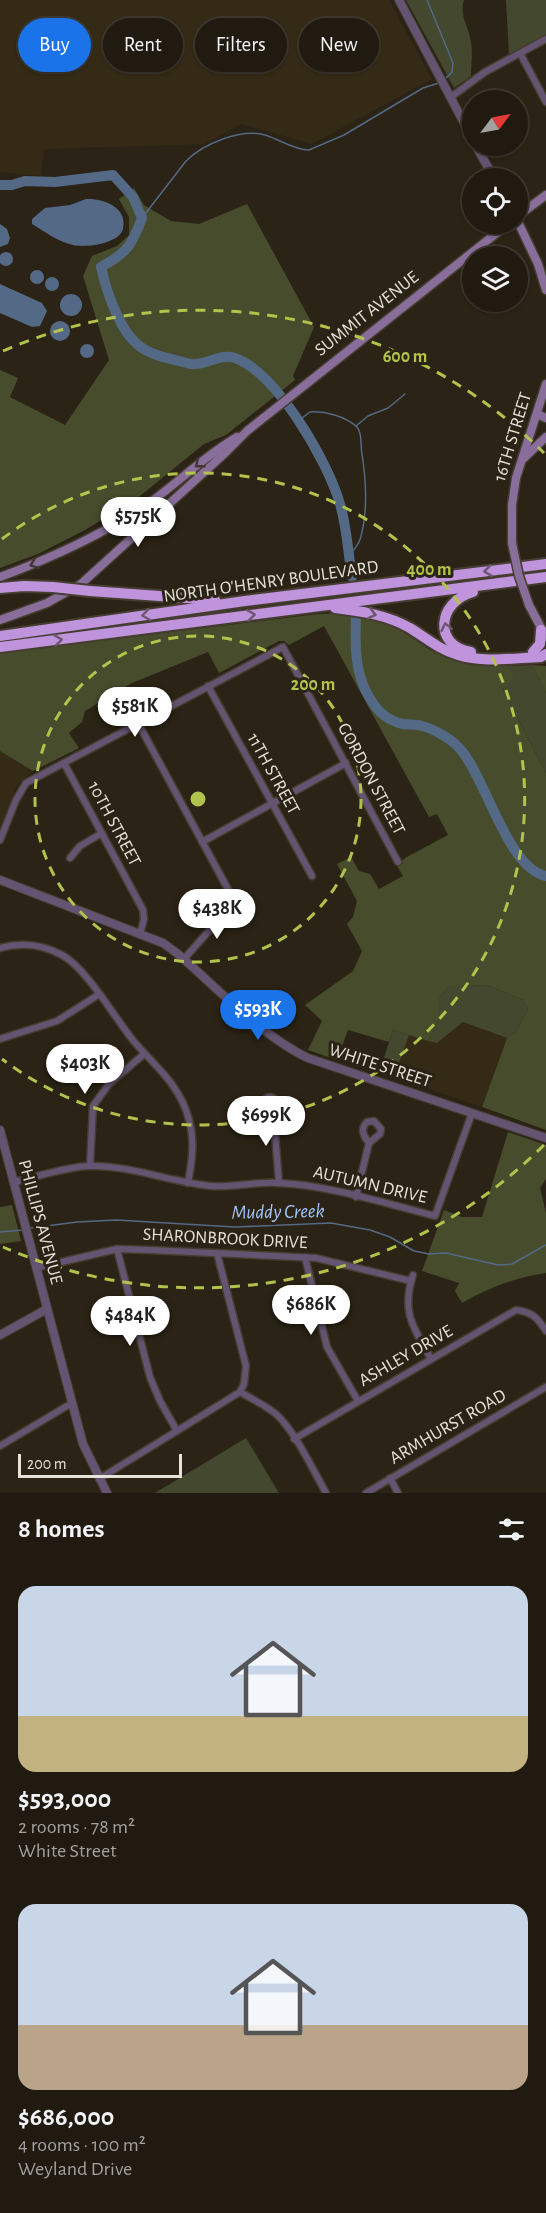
<!DOCTYPE html>
<meta charset="utf-8">
<style>
body{margin:0;font-family:"Alegreya Sans",sans-serif;background:#282319;color:#f1f3f6;height:100vh;display:flex;flex-direction:column;font-size:22px;white-space:nowrap}
*{box-sizing:border-box;margin:0}
p{font-size:20px;color:#a2a19f}
.icon{flex:none;width:33px;height:33px;fill:none;stroke:currentColor;stroke-width:2;stroke-linecap:round;stroke-linejoin:round}
.map{position:relative;height:1493px;overflow:hidden}
.drawer{display:flex;flex-direction:column;background:#201a10;flex:1}
.drawer>*{flex:none}
.guide{position:absolute;left:18px;top:18px;width:510px;height:54px;display:flex;gap:12px}
.needle{width:39px;rotate:58deg}
.controls{position:absolute;left:462px;top:90px;display:grid;gap:12px}
.controls a{display:grid;place-items:center;width:66px;height:66px;border-radius:50%;background:#201a10;box-shadow:0 2px 4px #0004,0 0 0 2px #3d3830;font-size:30px}
.scale{position:absolute;left:18px;bottom:15px;width:164px;box-sizing:border-box;padding-left:6px;border:3px solid #e7e2d9;border-top:0;font-size:16px;line-height:21px;white-space:nowrap;color:#e7e2d9;-webkit-text-stroke:4px #2b2315;paint-order:stroke}
.price{position:absolute;translate:-50% -51px;padding:0 14px;border-radius:21px;background:#fff;color:#222;font-size:20px;line-height:39px;filter:drop-shadow(0 2px 3px #0008)}
.price::after{content:'';position:absolute;left:50%;top:36px;width:18px;height:14px;margin-left:-9px;background:inherit;clip-path:polygon(0 0,100% 0,50% 100%)}
.price.on{background:#1a73e8;color:#fff}
ul{padding:0;list-style:none}
li{display:grid;align-content:center;gap:12px;height:318px;padding:0 18px}
li span{display:grid;place-items:center;height:186px;border-radius:18px;color:#555}
li>.icon{margin-inline-start:auto}
span .icon{width:108px;height:108px;fill:#fffc;stroke-width:1}
li b{font-size:26px}
h2{display:flex;justify-content:space-between;align-items:center;height:72px;padding:0 18px;font-size:26px}
.chip{padding:0 21px;border-radius:27px;background:#201a10;box-shadow:0 2px 4px #0004,0 0 0 2px #3d3830;font-size:21px;line-height:54px}
.chip.on{background:#1a73e8;color:#fff}
.map>svg:first-child{display:block}
</style>
<div class="map">
<svg width="546" height="1493" viewBox="0 0 546 1493">
<rect width="100%" height="100%" fill="#2b2315"/>
<!-- built -->
<g fill="#342a15">
<polygon points="0,0 389,0 432,79 312,144 241,124 205,144 44,149 41,176 0,172"/>
<polygon points="0,751 33,771 17,785 0,828"/>
<polygon points="463,1022 507,1038 482,1107 394,1077 409,1035 437,1043"/>
</g>
<!-- green -->
<g fill="#43482e">
<path d="M406 0H464C459 16 469 27 471 42 473 53 471 65 471 76L454 88Z"/>
<polygon points="506,0 546,0 546,36 509,55"/>
<polygon points="532,665 546,693 546,773 503,690 513,678 508,666"/>
<polygon points="487,985 523,1000 528,1009 516,1032 507,1038 463,1022 437,1043 428,1041 439,1019 439,998 449,986"/>
<polygon points="393,1030 409,1035 394,1077 379,1073"/>
<polygon points="246,1438 279,1493 155,1493"/>
</g>
<!-- forest -->
<g fill="#474d2c">
<polygon points="134,188 144,205 171,221 199,224 247,204 314,327 293,376 295,380 226,435 204,444 135,500 85,530 38,554 0,568 0,370 18,378 10,397 65,425 109,360 83,276 92,256 117,246 129,235 129,217 119,199"/>
<polygon points="345,613 392,624 430,650 453,660 484,665 508,666 514,678 503,690 546,773 546,1130 482,1107 507,1038 516,1032 528,1009 523,1000 487,985 449,986 439,998 439,1019 428,1041 393,1030 389,1042 348,1030 337,1060 308,1050 322,1021 305,1005 353,971 362,951 347,924 353,917 357,901 337,864 351,857 359,871 370,874 379,889 403,876 397,866 405,858 448,835 437,814 429,817 324,626 289,645 284,641 279,641 219,673 208,652 132,683 85,711 82,722 69,733 79,748 33,771 0,751 0,653 318,614"/>
<polygon points="532,665 546,666 546,693"/>
<path d="M508 1132 546 1145V1179L540 1188 546 1213V1273C513 1278 491 1287 462 1303L455 1291 459 1283 422 1271 444 1210 462 1217H482Z"/>
<polygon points="12,1205 21,1241 0,1244 0,1207"/>
</g>
<!-- water -->
<g fill="#546985">
<path d="M86 199C103 198 128 207 123 229 119 244 85 248 73 245 59 242 45 232 32 224V219L45 208 70 205Z"/>
<polygon points="0,224 7,229 10,238 8,244 0,247"/>
<circle cx="6" cy="259" r="7"/>
<circle cx="37" cy="277" r="7"/>
<circle cx="52" cy="284" r="7"/>
<polygon points="0,284 42,303 47,311 40,326 32,327 0,313"/>
<circle cx="71" cy="305" r="11"/>
<circle cx="60" cy="331" r="10"/>
<circle cx="87" cy="351" r="7"/>
</g>
<g fill="none" stroke-linecap="round" stroke-linejoin="round">
<!-- stream -->
<g stroke="#546985" stroke-width="1.5">
<polyline points="427,0 453,63 452,72 445,79"/>
<path d="M142 218 186 161C203 144 241 128 265 135 279 139 294 150 309 150L344 135 423 88 439 83"/>
<path d="M298 421 310 412C325 411 345 416 357 427 363 434 360 445 362 454 366 480 368 510 361 536 360 544 353 550 349 556"/>
<polyline points="356,426 368,416 388,408 405,394"/>
<polyline points="31,1228 77,1222 116,1220 235,1227 331,1223 370,1230 390,1237 414,1251 429,1254 446,1253 498,1265 512,1264 546,1245"/>
<polyline points="0,1232 23,1230"/>
</g>
<!-- river -->
<g stroke="#546985" stroke-width="10">
<path d="M0 185H12L25 181 55 182 113 175 133 197 142 218C132 245 127 253 101 267 106 290 119 329 137 344 150 356 173 359 190 364 206 366 219 353 235 358 277 373 328 462 340 504 347 527 348 553 352 577"/>
<path d="M356 615C355 644 354 675 371 700 378 712 389 721 403 724 409 725 416 724 422 726 434 729 452 739 461 750 486 779 508 869 546 876"/>
</g>
<!-- minor casing -->
<g stroke="#453e30" stroke-width="9">
<g id="minor">
<polyline points="520,53 546,102"/>
<polyline points="451,97 485,72 546,39"/>
<polyline points="208,686 312,876"/>
<polyline points="138,723 243,917"/>
<polyline points="64,763 143,910 144,919 140,934"/>
<polyline points="0,840 16,800 26,783 283,647 398,862"/>
<polyline points="202,842 346,763"/>
<polyline points="70,858 80,846 102,833"/>
<path d="M0 948C21 942 42 944 62 955 86 968 113 1015 132 1039 144 1054 159 1067 171 1083 179 1094 186 1106 189 1120 195 1141 192 1161 188 1183"/>
<polyline points="184,959 215,924 240,910"/>
<polyline points="0,1039 57,1021 98,995"/>
<circle cx="270" cy="1103" r="6"/>
<polyline points="273,1109 279,1183"/>
<polyline points="90,1166 93,1106 109,1084 144,1054"/>
<path d="M13 1182C38 1177 64 1167 89 1166 130 1165 170 1182 211 1186 234 1188 256 1181 279 1183 328 1185 388 1204 435 1216L472 1113"/>
<path d="M356 1197 369 1143C363 1135 360 1129 367 1122L374 1121 381 1129 380 1134 369 1143"/>
<polyline points="117,1249 150,1377 160,1401 177,1431"/>
<polyline points="305,1257 327,1347 358,1401"/>
<polyline points="36,1268 117,1249 150,1250 316,1258 411,1281"/>
<path d="M413 1275C401 1312 413 1327 431 1359"/>
<path d="M240 1392C252 1399 265 1405 276 1414 295 1431 313 1470 326 1493"/>
<path d="M294 1439 516 1310C532 1312 537 1317 546 1331"/>
<polyline points="0,1446 72,1403"/>
<polyline points="390,1478 398,1493"/>
<polyline points="99,1479 240,1392 244,1384 246,1366 217,1253"/>
<polyline points="366,1493 546,1387"/>
</g>
</g>
<!-- tertiary casing -->
<g stroke="#453e30" stroke-width="10">
<g id="tertiary">
<polyline points="399,0 472,138"/>
<polyline points="476,146 494,178"/>
<path d="M0 880 163 943 178 954C216 987 263 1037 308 1058L546 1138"/>
<polyline points="0,1130 83,1444 107,1493"/>
<polyline points="0,1335 47,1309"/>
</g>
</g>
<!-- secondary casing -->
<g stroke="#453e30" stroke-width="11">
<g id="secondary">
<polyline points="518,216 546,195"/>
<polyline points="518,222 538,264 546,290"/>
<polyline points="537,414 546,418"/>
<polyline points="524,458 546,437"/>
<polyline points="512,543 512,505 516,478 546,384"/>
<path d="M0 577C54 557 105 534 152 501 181 480 206 455 237 437"/>
<polyline points="529,605 546,637"/>
<polyline points="0,620 47,603 81,584 224,454 247,431 508,224"/>
</g>
</g>
<!-- motorway casing -->
<g stroke="#453e30" stroke-width="14">
<g id="motorway">
<polyline points="0,588 24,586 53,587"/>
<polyline points="90,591 215,600"/>
<path d="M335 608C361 611 387 615 410 628 426 638 440 650 458 655 484 663 514 658 541 657L546 654"/>
<polyline points="0,636 245,601 546,564"/>
<polyline points="0,647 546,577"/>
<path d="M471 652C433 646 437 602 473 592"/>
<polyline points="533,652 540,644 541,630"/>
</g>
</g>
<!-- minor -->
<use href="#minor" stroke="#655471" stroke-width="6"/>
<!-- tertiary -->
<use href="#tertiary" stroke="#655471" stroke-width="8"/>
<!-- secondary -->
<use href="#secondary" stroke="#896e9c" stroke-width="8"/>
<!-- motorway -->
<use href="#motorway" stroke="#bf94dc" stroke-width="10"/>
<!-- secondary-bridge casing -->
<g stroke="#453e30" stroke-width="11" stroke-linecap="butt">
<polyline id="secondary-bridge" points="512,543 519,576 529,605"/>
</g>
<!-- motorway-bridge casing -->
<g stroke="#453e30" stroke-width="14" stroke-linecap="butt">
<polyline id="motorway-bridge" points="53,587 90,591"/>
</g>
<!-- secondary-bridge -->
<use href="#secondary-bridge" stroke="#896e9c" stroke-width="8"/>
<!-- motorway-bridge -->
<use href="#motorway-bridge" stroke="#bf94dc" stroke-width="10"/>
</g>
<!-- one-way arrows -->
<defs><path id="oneway-chevron" d="M-2-3.5L2.5 0L-2 3.5" fill="none" stroke-width="1.6" stroke-linecap="round" stroke-linejoin="round" transform="scale(1.5)"/></defs>
<g stroke="#423637">
<use href="#oneway-chevron" transform="translate(199 464) rotate(142)"/>
<use href="#oneway-chevron" transform="translate(34 564) rotate(160)"/>
</g>
<g stroke="#6e566f">
<use href="#oneway-chevron" transform="translate(488 571) rotate(173)"/>
<use href="#oneway-chevron" transform="translate(372 614) rotate(14)"/>
<use href="#oneway-chevron" transform="translate(146 615) rotate(172)"/>
<use href="#oneway-chevron" transform="translate(251 615) rotate(-7)"/>
<use href="#oneway-chevron" transform="translate(446 627) rotate(-102)"/>
<use href="#oneway-chevron" transform="translate(58 640) rotate(-7)"/>
</g>
<!-- distance rings -->
<g fill="none" stroke="#b2c34c" stroke-width="3" stroke-dasharray="10 8">
<circle cx="198" cy="799" r="163"/>
<path d="M2 539A326 326 0 1 1 2 1059"/>
<path d="M544 1145A489 489 0 0 1 3 1247M3 351A489 489 0 0 1 544 453"/>
</g>
<g text-anchor="middle" dominant-baseline="central" stroke-width="6" stroke-linejoin="round" paint-order="stroke">
<!-- street labels -->
<g font-size="18" fill="#e7e2d9" stroke="#2b2315">
<text transform="translate(367 314) rotate(-38)">SUMMIT AVENUE</text>
<text transform="translate(513 437) rotate(-73)">16TH STREET</text>
<text transform="translate(271 582) rotate(-8)">NORTH O'HENRY BOULEVARD</text>
<text transform="translate(273 774) rotate(61)">11TH STREET</text>
<text transform="translate(371 779) rotate(62)">GORDON STREET</text>
<text transform="translate(114 824) rotate(62)">10TH STREET</text>
<text transform="translate(380 1066) rotate(18)">WHITE STREET</text>
<text transform="translate(370 1185) rotate(13)">AUTUMN DRIVE</text>
<text transform="translate(40 1222) rotate(75)">PHILLIPS AVENUE</text>
<text transform="translate(225 1239) rotate(3)">SHARONBROOK DRIVE</text>
<text transform="translate(406 1356) rotate(-30)">ASHLEY DRIVE</text>
<text transform="translate(448 1427) rotate(-30)">ARMHURST ROAD</text>
</g>
<!-- water labels -->
<g font-size="20" font-style="italic" fill="#a3c7fa" stroke="#2b2315">
<text transform="translate(278 1212) rotate(-1)">Muddy Creek</text>
</g>
</g>
<circle cx="198" cy="799" r="9" fill="#b2c34c" stroke="#2b2315" stroke-width="3"/>
<g font-size="18" text-anchor="middle" font-weight="bold" fill="#b2c34c" stroke="#2b2315" stroke-width="6" stroke-linejoin="round" paint-order="stroke">
<text x="405" y="362">600 m</text>
<text x="429" y="575">400 m</text>
<text x="313" y="690">200 m</text>
</g>
</svg>
<div class="controls">
<a><svg class="needle" viewBox="-14 -14 28 28"><path d="M0-13l5 13h-10z" fill="#e53935"/><path d="M0 13l5-13h-10z" fill="#a2a19f"/></svg></a>
<a><svg class="icon" aria-label="locate" viewBox="0 0 24 24"><circle cx="12" cy="12" r="6"/><path d="M12 2v4M12 18v4M2 12h4M18 12h4"/></svg></a>
<a><svg class="icon" aria-label="layers" viewBox="0 0 24 24"><path d="M12 4l9 5-9 5-9-5zM3 14l9 5 9-5"/></svg></a>
</div>
<div class="scale">200 m</div>
<b class="price" style="left:138px;top:548px">$575K</b>
<b class="price" style="left:135px;top:738px">$581K</b>
<b class="price" style="left:217px;top:940px">$438K</b>
<b class="price on" style="left:258px;top:1041px">$593K</b>
<b class="price" style="left:85px;top:1095px">$403K</b>
<b class="price" style="left:266px;top:1147px">$699K</b>
<b class="price" style="left:311px;top:1336px">$686K</b>
<b class="price" style="left:130px;top:1347px">$484K</b>
<div class="guide">
<a class="chip on">Buy</a>
<a class="chip">Rent</a>
<a class="chip">Filters</a>
<a class="chip">New</a>
</div>
</div>
<section class="drawer">
<h2>8 homes<svg class="icon" aria-label="filters" viewBox="0 0 24 24"><path d="M4 7h16M4 17h16"/><circle cx="9" cy="7" r="2"/><circle cx="15" cy="17" r="2"/></svg></h2>
<ul>
<li><span style="background:linear-gradient(#c9d6e8 70%,#c2b280 0)"><svg class="icon" aria-label="home" viewBox="0 0 24 24"><path d="M3 11l9-7 9 7M6 9v11h12V9"/></svg></span><div><b>$593,000</b><p>2 rooms · 78 m²</p><p>White Street</p></div></li>
<li><span style="background:linear-gradient(#c9d6e8 65%,#b9a48a 0)"><svg class="icon" aria-label="home" viewBox="0 0 24 24"><path d="M3 11l9-7 9 7M6 9v11h12V9"/></svg></span><div><b>$686,000</b><p>4 rooms · 100 m²</p><p>Weyland Drive</p></div></li>
</ul>
</section>
